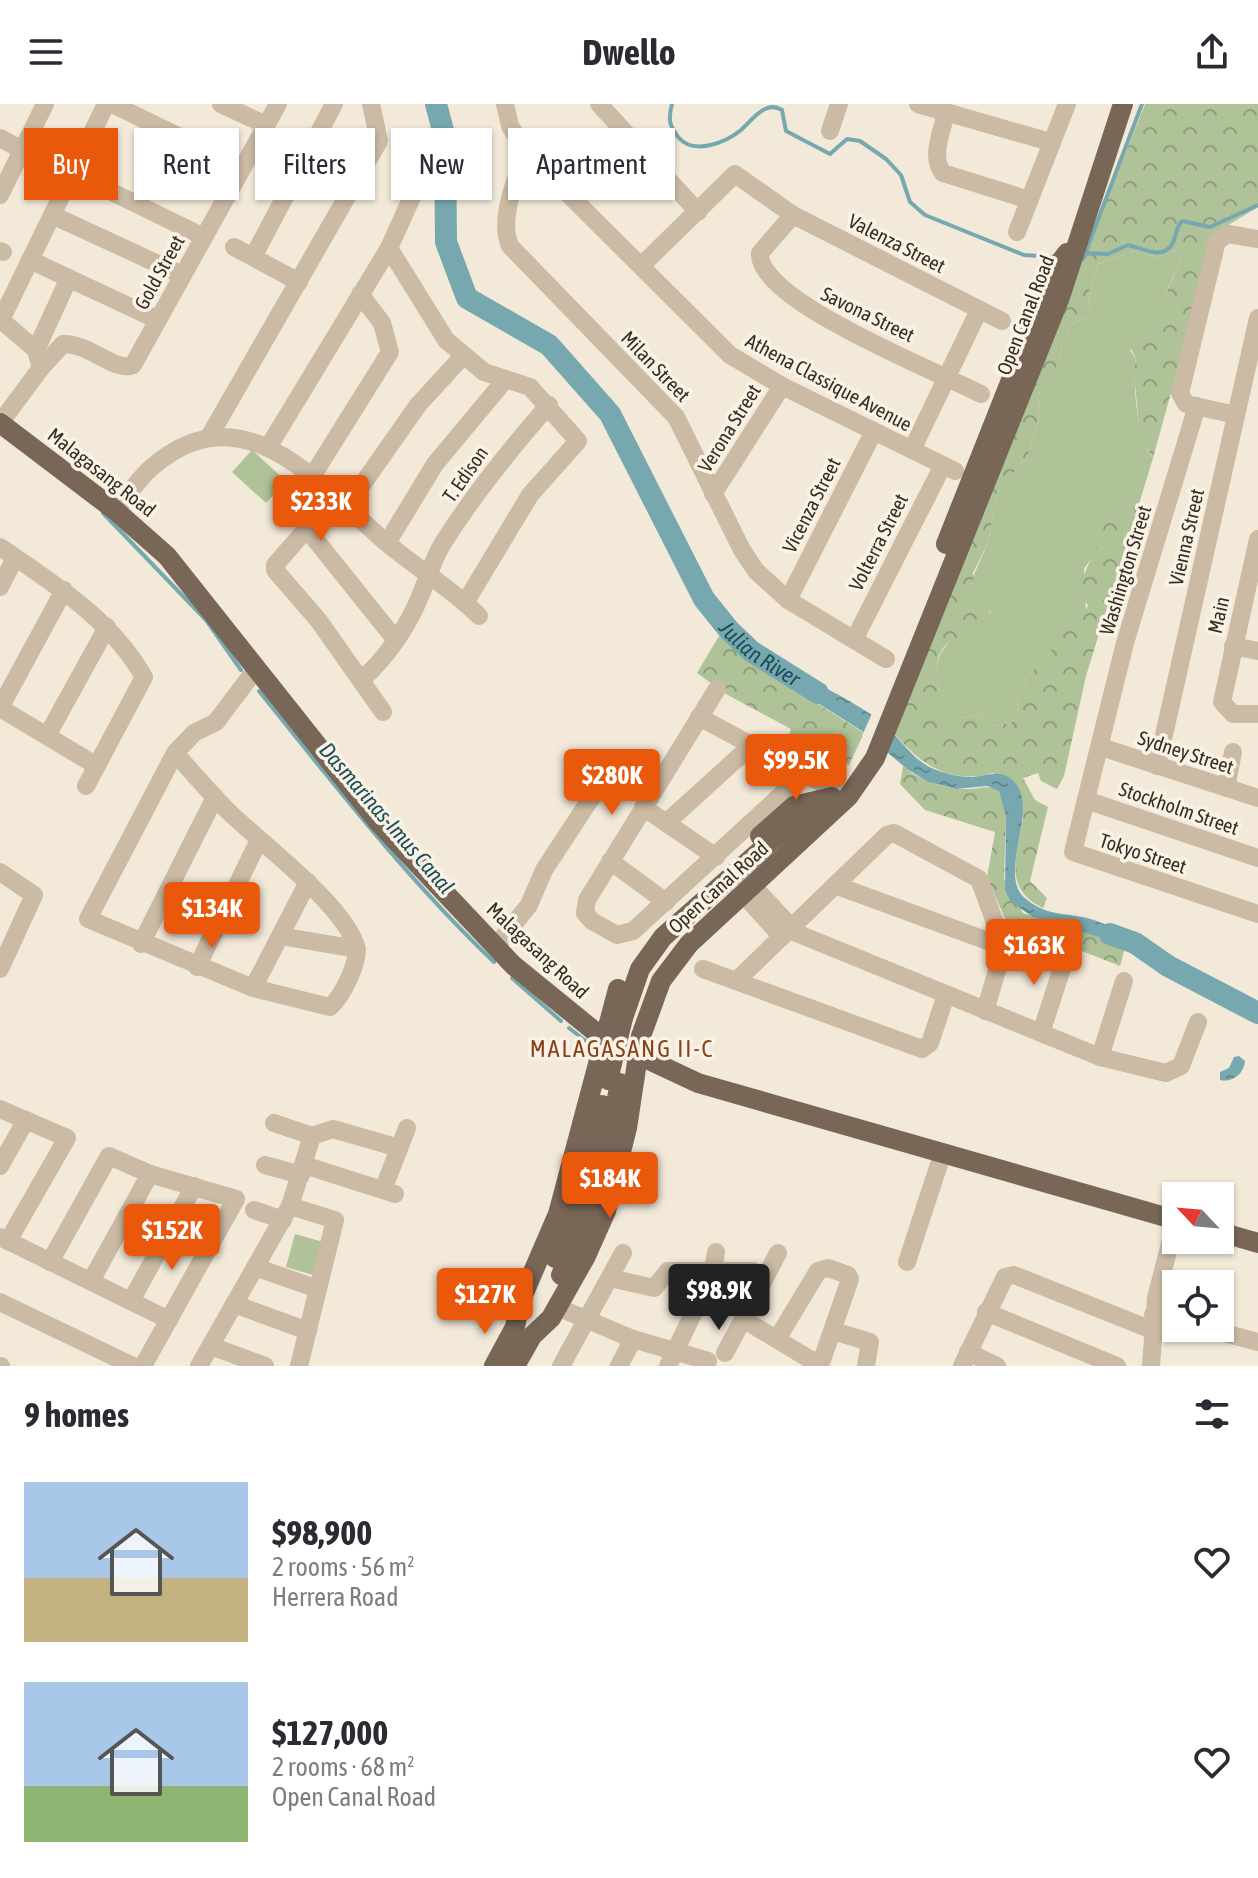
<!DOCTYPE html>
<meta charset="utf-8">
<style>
body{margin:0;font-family:"Asap Condensed",sans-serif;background:#f2f2f3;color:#2b2b33;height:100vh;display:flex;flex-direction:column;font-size:30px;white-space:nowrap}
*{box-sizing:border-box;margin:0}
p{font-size:26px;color:#7c7c81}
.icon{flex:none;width:44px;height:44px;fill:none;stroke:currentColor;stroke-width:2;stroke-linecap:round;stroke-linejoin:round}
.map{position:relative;height:1262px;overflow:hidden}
.panel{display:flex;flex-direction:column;background:#fff;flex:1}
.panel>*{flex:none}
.hud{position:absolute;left:24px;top:24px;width:800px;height:72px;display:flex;gap:16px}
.needle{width:52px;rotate:296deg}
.buttons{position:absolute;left:1162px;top:1078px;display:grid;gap:16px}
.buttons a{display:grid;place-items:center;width:72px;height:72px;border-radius:0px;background:#fff;box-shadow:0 2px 6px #0004;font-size:40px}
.price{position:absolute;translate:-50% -68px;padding:0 18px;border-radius:8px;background:#ea580c;color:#fff;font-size:26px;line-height:52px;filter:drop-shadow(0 2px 4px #0008)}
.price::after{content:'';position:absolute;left:50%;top:48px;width:24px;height:18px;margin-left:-12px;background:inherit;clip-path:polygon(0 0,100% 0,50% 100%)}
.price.on{background:#222;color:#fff}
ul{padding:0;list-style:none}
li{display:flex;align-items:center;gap:24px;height:200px;padding:0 24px}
li span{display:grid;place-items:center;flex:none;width:224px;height:160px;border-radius:0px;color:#555}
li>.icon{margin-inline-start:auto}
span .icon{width:96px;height:96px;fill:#fffc;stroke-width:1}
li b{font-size:34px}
h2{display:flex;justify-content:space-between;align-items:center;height:96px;padding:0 24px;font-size:34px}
.chip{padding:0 28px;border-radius:0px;background:#fff;box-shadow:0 2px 6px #0004;font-size:28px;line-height:72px}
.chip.on{background:#ea580c;color:#fff}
header{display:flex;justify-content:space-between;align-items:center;height:104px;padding:0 24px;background:#fff;font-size:36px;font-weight:700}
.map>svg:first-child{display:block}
</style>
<header><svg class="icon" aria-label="menu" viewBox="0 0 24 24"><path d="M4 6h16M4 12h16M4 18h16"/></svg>Dwello<svg class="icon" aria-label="share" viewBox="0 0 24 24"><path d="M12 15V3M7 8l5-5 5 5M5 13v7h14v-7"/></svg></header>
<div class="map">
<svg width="1258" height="1262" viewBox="0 0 1258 1262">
<defs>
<pattern id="forest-crowns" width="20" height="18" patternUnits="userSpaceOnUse" patternTransform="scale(2)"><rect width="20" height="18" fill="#afc298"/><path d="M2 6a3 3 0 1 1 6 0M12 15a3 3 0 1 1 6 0" fill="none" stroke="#8f9e7c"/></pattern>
<pattern id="water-ripples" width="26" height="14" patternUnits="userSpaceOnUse" patternTransform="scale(2)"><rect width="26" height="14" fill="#77a8b0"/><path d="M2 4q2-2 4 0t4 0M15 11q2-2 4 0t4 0" fill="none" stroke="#62898f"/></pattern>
</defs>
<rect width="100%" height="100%" fill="#f2e9d9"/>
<!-- grass -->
<g fill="#afc298">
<path d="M1138 146 1156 153 1176 146 1182 152 1165 191 1178 201 1176 206 1155 240 1130 246 1136 255C1132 278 1137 337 1153 354L1139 400 1106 419 1097 446 1084 465 1086 507C1064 528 1049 554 1025 574L1026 585 1017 596 1019 609 1011 619 992 622 979 609C955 619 948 614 929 598L939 585C928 541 959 530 991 508L980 499 972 475 988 439 997 391 1029 349 1039 314 1038 292 1059 258 1062 240 1072 220 1090 212 1089 187 1098 160Z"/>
<polygon points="252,346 286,377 266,399 232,368"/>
<polygon points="295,1130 323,1138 313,1171 286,1163"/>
</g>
<!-- forest -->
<g fill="url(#forest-crowns)">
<path d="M1145 0H1258V103L1215 129 1153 354 1140 334 1134 269 1136 255 1129 240 1137 233 1149 234 1155 239 1163 210 1176 206 1178 201 1165 192 1182 152 1176 146 1156 153 1138 146 1098 160 1089 187 1090 212 1072 220 1062 240 1059 258 1038 292 1039 314 1029 349 997 391 988 439 973 469C972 492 988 498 993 516 979 531 971 544 950 537 935 548 935 568 939 585L930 598C949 614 955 619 979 609L992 622 1011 619 1019 609 1017 596 1026 585 1025 574C1043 559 1053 543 1067 525 1074 517 1083 511 1088 502L1079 487C1085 463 1098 443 1105 419L1139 400 1086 572 1064 672 1057 685 1041 677 1038 669 1023 674 1035 696 1048 703 1030 777 1047 794 1043 804C1000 783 1019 750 1023 712L993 669C950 681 921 661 894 629Z"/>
<polygon points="719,532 761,564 864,629 849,661 789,631 791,625 726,590 697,569"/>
<path d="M903 662C920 677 946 686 969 685 981 685 988 680 1000 687L1006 713 1004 775 1023 809 1126 840 1120 862 1006 817 987 773 995 728 925 706 900 680Z"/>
</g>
<!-- water -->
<g fill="url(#water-ripples)">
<path d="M796 568C824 584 854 597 880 617 899 631 911 656 934 665 944 669 957 673 969 673 983 673 998 665 1010 674 1045 700 994 770 1026 795 1049 814 1070 808 1094 816 1109 821 1124 829 1139 835L1135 844 1033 813 1011 798 1005 786 1006 713 999 687 987 682 956 685 928 678 907 665 862 627 789 581Z"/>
<path d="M1239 952 1245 957C1244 970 1232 979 1220 976V968L1229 964 1234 953Z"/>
</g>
<!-- pier -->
<polygon fill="#f2e9d9" points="873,607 886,616 875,643 862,632"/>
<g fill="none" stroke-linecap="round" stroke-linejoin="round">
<!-- stream -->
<g stroke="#77a8b0" stroke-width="4">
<path d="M672 0C668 15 669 22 679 34 694 51 725 39 741 26 748 20 756 9 765 5 771 2 777 3 782 6L786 27 830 50 847 35 860 37 886 55 901 71 910 98 925 111 1024 151 1055 153"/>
<path d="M1085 149 1108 150 1128 141C1144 145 1166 158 1174 136 1177 128 1176 124 1182 117L1210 123 1258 101"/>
<polyline points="1083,155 1142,0"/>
<polyline points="103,409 206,516 241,566"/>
<path d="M259 587C334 680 407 775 494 858"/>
<polyline points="512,874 561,917"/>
<polyline points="569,924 596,945"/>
</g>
<!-- river -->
<g stroke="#77a8b0" stroke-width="22">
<path id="s1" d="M436 0 445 34 446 138 467 194 549 241 610 310 704 495 729 526 751 547 818 589"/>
<polyline points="1110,830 1135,839 1168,862 1258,909"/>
</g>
<!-- minor -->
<g stroke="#cbbaa4" stroke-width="18">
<polyline points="112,0 242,63"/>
<polyline points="221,0 266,21"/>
<polyline points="505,0 510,22 525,47 730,251 782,282 955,367"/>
<polyline points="599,0 698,108"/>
<polyline points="918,0 1050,38"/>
<path d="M946 9C942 27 930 53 943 69L1029 96"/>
<polyline points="830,27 839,0"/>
<polyline points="0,34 22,46"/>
<path d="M525 47C517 75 498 114 510 142L676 313 742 446 756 467 788 496 886 555"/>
<polyline points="73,69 204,133"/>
<polyline points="0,91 45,0"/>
<polyline points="52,111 182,171"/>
<path d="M793 111 760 149C756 196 940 269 981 290"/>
<polyline points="1017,128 1067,0"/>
<polyline points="234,143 299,178"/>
<polyline points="389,144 446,236 484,268 530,283 578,337 530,391 465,499"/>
<polyline points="0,147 3,148"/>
<polyline points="253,153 334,0"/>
<polyline points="30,156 158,216"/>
<polyline points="642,161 735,70 793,111 1002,217"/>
<polyline points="36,246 69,174"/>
<path d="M41 264 63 240C89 239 116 269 133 261L278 0"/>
<polyline points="1197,302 1125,539 1073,748 1258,810"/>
<polyline points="1236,311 1186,300 1180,289 1217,137 1228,130 1258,135"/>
<polyline points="0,319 41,264 36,246 1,216 106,0"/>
<polyline points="209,333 379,37 371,0"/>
<polyline points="269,342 389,144 412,93"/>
<polyline points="912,346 979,206"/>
<polyline points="313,371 390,248 382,219 360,190"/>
<polyline points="713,390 782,282"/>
<polyline points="336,391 275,461 275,466 319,517 383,608"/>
<polyline points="348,401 418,301 463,252"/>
<path d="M116 407C127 393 137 376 151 364 244 282 321 383 388 440 418 465 452 485 479 512"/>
<polyline points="306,424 395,535"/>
<polyline points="1258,435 1222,598 1233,610 1258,610"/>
<polyline points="387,439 435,360 505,276"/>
<path d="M0 443C54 480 110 514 144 573L86 682"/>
<polyline points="0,483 15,454"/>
<polyline points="64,486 0,604 97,662"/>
<polyline points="788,496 874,327"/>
<polyline points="854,536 943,361"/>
<polyline points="1233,542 1258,547"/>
<path d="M361 576C386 555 409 521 421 490 428 473 433 455 443 439 474 390 510 345 549 301"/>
<polyline points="717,585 587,796 585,809 592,817 617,831 633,827 805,669"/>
<polyline points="699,613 837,687"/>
<polyline points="47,632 107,523"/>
<polyline points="1101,643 1258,694"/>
<path d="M175 649C193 669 210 689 229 708 262 740 343 800 356 842 360 857 342 893 330 903L253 884 88 815 175 649 194 629 216 618 256 565"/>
<polyline points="1157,662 1258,214"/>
<polyline points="1226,684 1233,648"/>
<polyline points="1086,696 1258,754"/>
<polyline points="643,703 716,753"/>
<polyline points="666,719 753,640"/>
<polyline points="610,757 666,798"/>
<polyline points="0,768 34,791 0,865"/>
<polyline points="835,781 1004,843"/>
<polyline points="754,783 791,823"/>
<polyline points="744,791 782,833"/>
<polyline points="789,826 1100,953 1166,969 1181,962 1198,918"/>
<polyline points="280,832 357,845"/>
<polyline points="141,840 215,693"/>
<polyline points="496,842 529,801 544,766 601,679"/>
<polyline points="197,863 259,736"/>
<polyline points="703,865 922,945 930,939 946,891"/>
<polyline points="736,877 887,731 894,729 979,775 1004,843 985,907"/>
<polyline points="253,884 308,778"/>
<polyline points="1041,929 1067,849"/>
<polyline points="1100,953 1124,877"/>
<polyline points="0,1005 67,1034 8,1137"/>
<polyline points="274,1019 312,1032"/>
<polyline points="265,1061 301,1071"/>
<polyline points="304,1061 395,1090"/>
<polyline points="0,1062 26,1016"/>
<polyline points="383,1086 407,1024"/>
<polyline points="290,1102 335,1116 299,1262"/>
<polyline points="254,1106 283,1116"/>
<polyline points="0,1133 169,1216"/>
<polyline points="50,1158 109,1052 150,1070 236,1095 143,1262"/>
<polyline points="907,1158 943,1048"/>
<polyline points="255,1163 318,1185"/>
<polyline points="610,1174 654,1184 668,1167 753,1167 765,1173"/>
<polyline points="91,1177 150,1070"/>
<polyline points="131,1197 194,1082"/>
<polyline points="0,1198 133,1262"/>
<polyline points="234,1200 308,1227"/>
<polyline points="557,1203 633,1235 708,1257"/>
<polyline points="986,1208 1117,1262"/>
<polyline points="1153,1211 1176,1217"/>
<polyline points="743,1215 811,1256 822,1256 850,1175 848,1171 828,1164 818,1167 777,1235"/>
<polyline points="1205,1224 1258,1238"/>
<polyline points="833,1227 870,1238 866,1262"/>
<polyline points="211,1242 265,1262"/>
<polyline points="968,1248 997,1262"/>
<polyline points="725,1249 778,1149"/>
<polyline points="0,1262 1,1262"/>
<polyline points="199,1262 290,1102 312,1032 333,1025 399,1044"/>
<polyline points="561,1262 623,1149"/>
<polyline points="619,1262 633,1235"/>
<polyline points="668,1262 713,1168 716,1148"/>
<polyline points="962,1262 1005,1173 1014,1171 1152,1226"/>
<polyline points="1151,1262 1156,1194 1176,1116"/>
</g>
<!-- major -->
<g stroke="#786657" stroke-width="20">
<polyline points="0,319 116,407 167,452 379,719 513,861 604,935 698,979 1176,1116"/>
<polyline points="946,440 1055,165 1067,149"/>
<polyline points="760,732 794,702 832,693"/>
<polyline points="623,914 640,865 663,833 779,730 807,717 820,704"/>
<polyline points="1220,1128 1258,1139"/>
<polyline points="555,1154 583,1079 602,1001"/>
<path d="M561 1171C593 1109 607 1047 620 979"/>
<polyline points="494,1262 515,1223 520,1198 558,1110 618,885"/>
<polyline points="515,1262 532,1232 551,1214 586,1152 606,1107 627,1024 641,932 661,877 689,840 848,693 875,654 1060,193 1123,0"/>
</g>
<!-- major-bridge -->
<polyline stroke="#786657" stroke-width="20" points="608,976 623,914"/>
</g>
<g text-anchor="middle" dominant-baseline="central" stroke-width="7" stroke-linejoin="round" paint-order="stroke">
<!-- street labels -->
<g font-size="20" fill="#362d26" stroke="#faf3e5">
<text transform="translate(897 139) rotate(27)">Valenza Street</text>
<text transform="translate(159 168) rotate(-61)">Gold Street</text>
<text transform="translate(868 210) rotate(26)">Savona Street</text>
<text transform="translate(1025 211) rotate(-69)">Open Canal Road</text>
<text transform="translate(656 262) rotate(46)">Milan Street</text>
<text transform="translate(829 278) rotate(28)">Athena Classique Avenue</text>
<text transform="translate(729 324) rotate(-58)">Verona Street</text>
<text transform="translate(102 368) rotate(38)">Malagasang Road</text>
<text transform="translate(465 370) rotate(-55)">T. Edison</text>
<text transform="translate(811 401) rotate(-63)">Vicenza Street</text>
<text transform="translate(1186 433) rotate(-77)">Vienna Street</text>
<text transform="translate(878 438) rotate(-63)">Volterra Street</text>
<text transform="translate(1125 466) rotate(-73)">Washington Street</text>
<text transform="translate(1218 511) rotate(-77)">Main</text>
<text transform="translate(1186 648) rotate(18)">Sydney Street</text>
<text transform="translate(1179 704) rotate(19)">Stockholm Street</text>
<text transform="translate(1143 749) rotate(18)">Tokyo Street</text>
<text transform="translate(718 783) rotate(-42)">Open Canal Road</text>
<text transform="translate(538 846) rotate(43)">Malagasang Road</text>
</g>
<!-- water labels -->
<g font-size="22" font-style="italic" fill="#1a4e59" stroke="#faf3e5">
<text stroke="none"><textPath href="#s1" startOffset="672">Julian River</textPath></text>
<text transform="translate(387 714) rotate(49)">Dasmarinas-Imus Canal</text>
</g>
<!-- quarter labels -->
<g font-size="24" letter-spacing="2" fill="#88421c" stroke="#faf3e5">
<text x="622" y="944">MALAGASANG II-C</text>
</g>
</g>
</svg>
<div class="buttons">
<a><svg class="needle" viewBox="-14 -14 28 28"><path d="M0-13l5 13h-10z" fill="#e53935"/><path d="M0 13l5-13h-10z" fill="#7c7c81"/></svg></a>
<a><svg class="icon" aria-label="locate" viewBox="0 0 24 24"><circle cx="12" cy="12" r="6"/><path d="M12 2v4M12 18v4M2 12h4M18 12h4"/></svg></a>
</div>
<b class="price" style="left:321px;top:439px">$233K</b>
<b class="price" style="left:796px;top:698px">$99.5K</b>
<b class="price" style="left:612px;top:713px">$280K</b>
<b class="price" style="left:212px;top:846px">$134K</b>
<b class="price" style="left:1034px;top:883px">$163K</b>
<b class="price" style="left:610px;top:1116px">$184K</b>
<b class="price" style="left:172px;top:1168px">$152K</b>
<b class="price on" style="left:719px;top:1228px">$98.9K</b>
<b class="price" style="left:485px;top:1232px">$127K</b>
<div class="hud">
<a class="chip on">Buy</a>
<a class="chip">Rent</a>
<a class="chip">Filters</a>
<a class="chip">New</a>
<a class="chip">Apartment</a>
</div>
</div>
<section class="panel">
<h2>9 homes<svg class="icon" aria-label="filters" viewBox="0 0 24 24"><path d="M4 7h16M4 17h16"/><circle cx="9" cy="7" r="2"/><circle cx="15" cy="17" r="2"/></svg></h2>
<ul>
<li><span style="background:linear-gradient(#a9c7e8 60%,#c2b280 0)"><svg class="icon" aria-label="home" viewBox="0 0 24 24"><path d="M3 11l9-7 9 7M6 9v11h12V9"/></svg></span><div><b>$98,900</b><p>2 rooms · 56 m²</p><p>Herrera Road</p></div><svg class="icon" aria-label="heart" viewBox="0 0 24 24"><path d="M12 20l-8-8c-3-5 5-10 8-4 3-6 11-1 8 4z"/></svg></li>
<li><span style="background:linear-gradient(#a9c7e8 65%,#8fb573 0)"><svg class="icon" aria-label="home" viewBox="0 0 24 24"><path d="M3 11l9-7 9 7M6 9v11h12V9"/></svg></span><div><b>$127,000</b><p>2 rooms · 68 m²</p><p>Open Canal Road</p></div><svg class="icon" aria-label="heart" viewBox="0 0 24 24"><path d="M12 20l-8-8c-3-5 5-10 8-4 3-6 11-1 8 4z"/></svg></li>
</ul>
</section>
